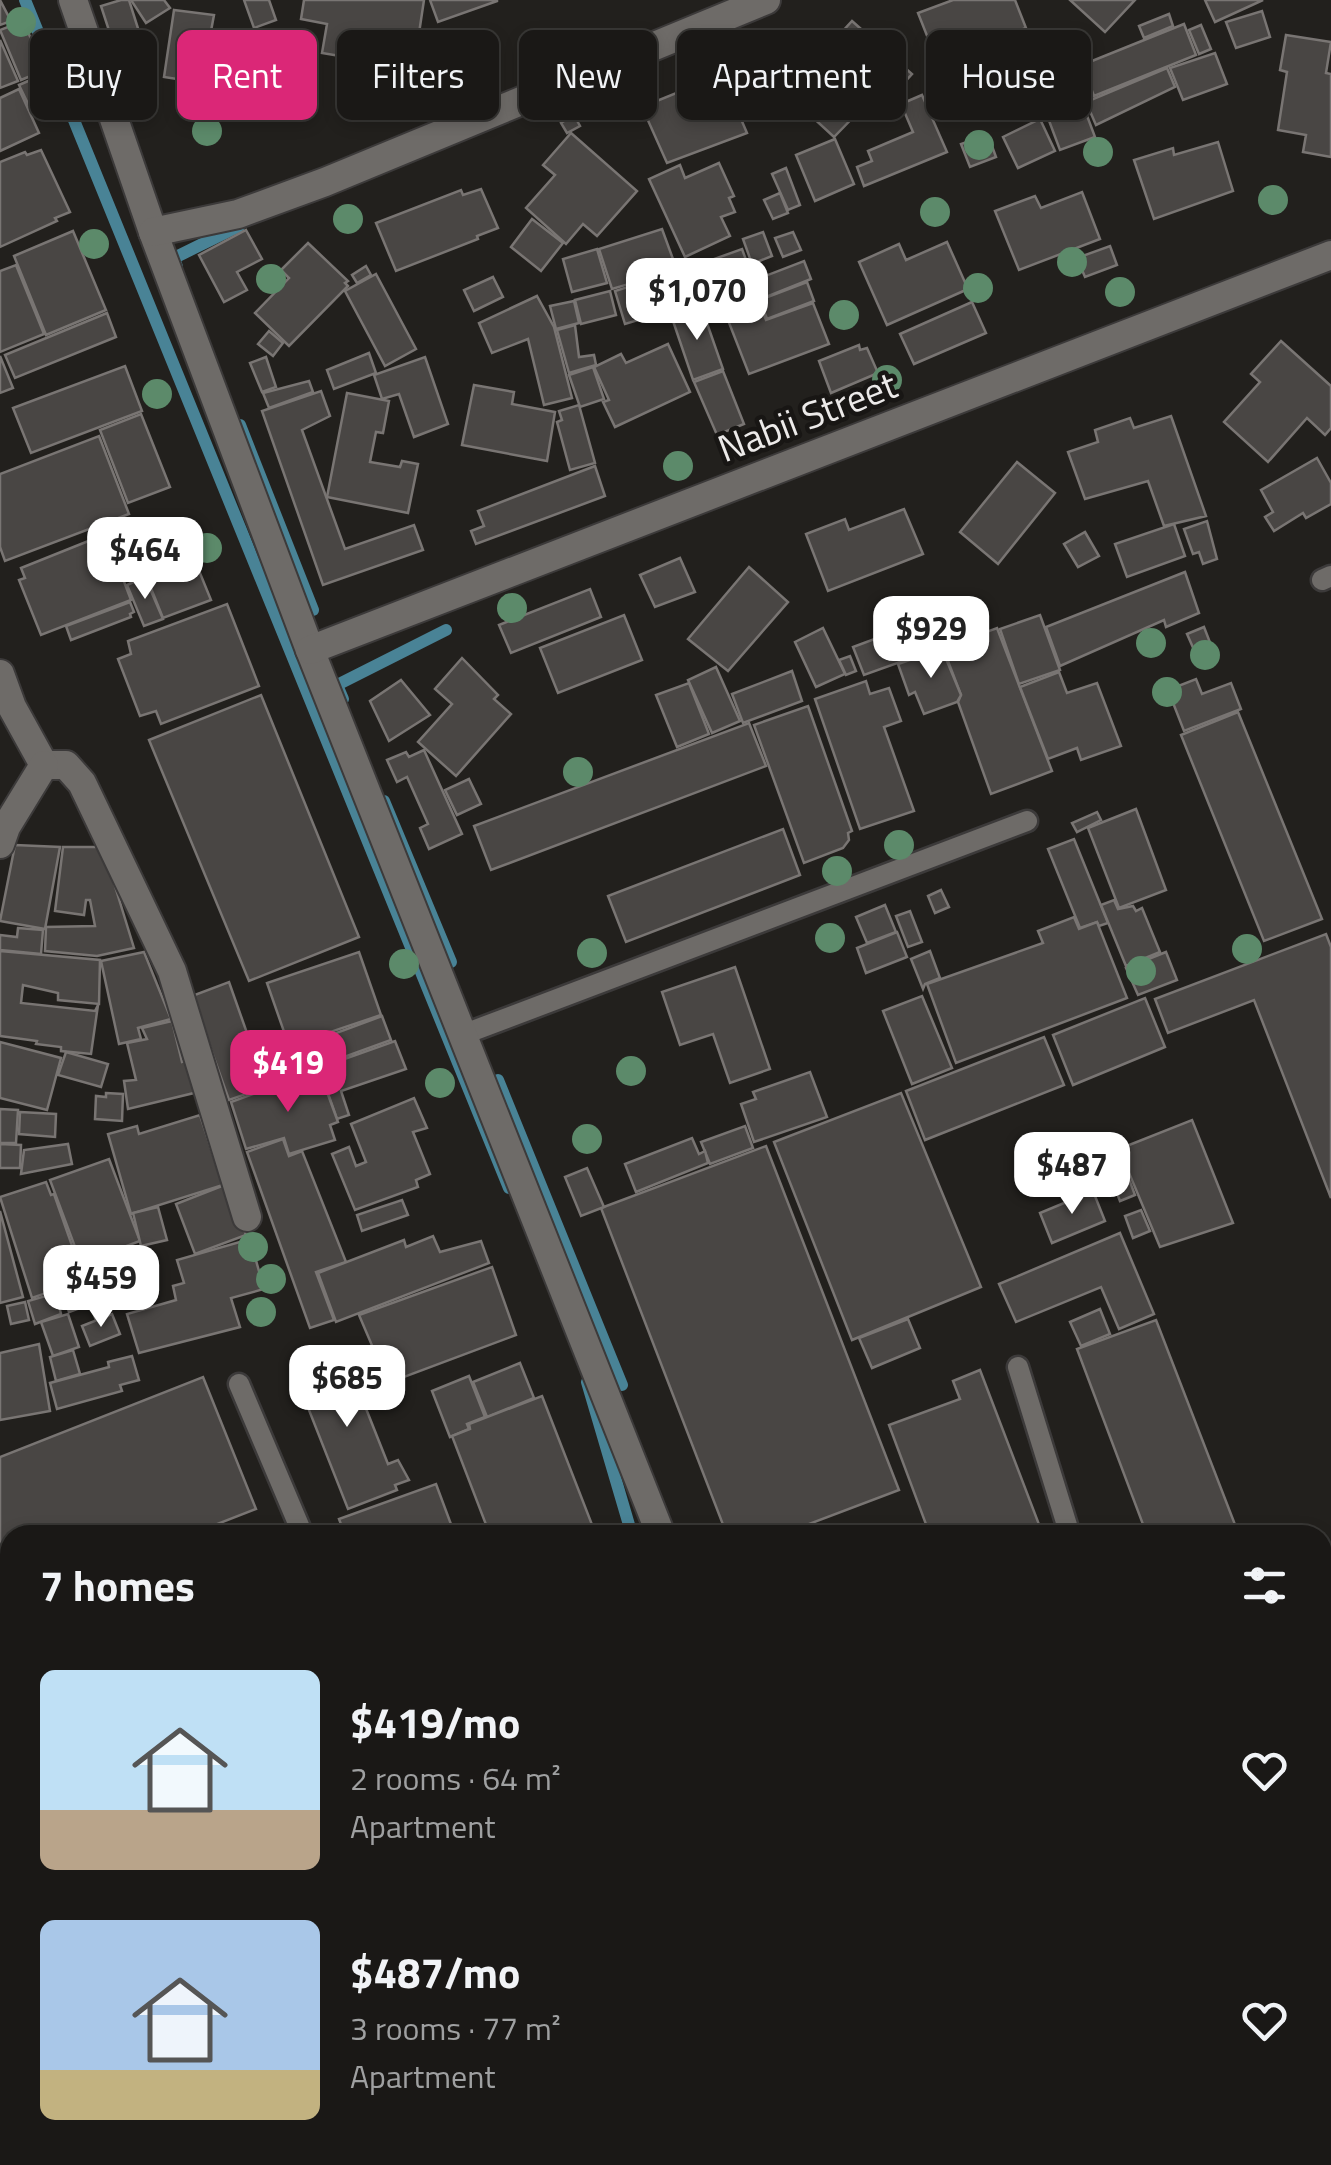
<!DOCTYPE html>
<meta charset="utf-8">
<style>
body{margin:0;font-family:"Titillium Web",sans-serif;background:#272523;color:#f1f3f6;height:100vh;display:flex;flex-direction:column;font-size:38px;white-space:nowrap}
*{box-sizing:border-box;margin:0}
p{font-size:32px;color:#9fa0a1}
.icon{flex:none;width:55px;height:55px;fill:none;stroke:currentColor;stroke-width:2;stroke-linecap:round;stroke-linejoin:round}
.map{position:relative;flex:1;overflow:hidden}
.side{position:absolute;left:0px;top:1525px;width:1332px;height:640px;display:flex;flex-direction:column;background:#1a1816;border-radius:30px 30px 0 0;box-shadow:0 5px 15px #0003,0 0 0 2px #383735}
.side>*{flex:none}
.guide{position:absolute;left:30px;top:30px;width:1272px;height:90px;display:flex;gap:20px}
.price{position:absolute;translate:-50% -85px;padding:0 22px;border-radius:20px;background:#fff;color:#222;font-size:32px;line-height:65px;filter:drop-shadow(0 2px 5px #0008)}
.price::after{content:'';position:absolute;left:50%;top:60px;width:30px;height:22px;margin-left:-15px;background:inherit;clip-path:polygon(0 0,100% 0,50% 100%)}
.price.on{background:#db2777;color:#fff}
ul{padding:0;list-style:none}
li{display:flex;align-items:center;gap:30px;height:250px;padding:0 40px}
li span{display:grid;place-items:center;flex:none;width:280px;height:200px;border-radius:15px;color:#555}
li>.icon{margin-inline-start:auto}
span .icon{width:120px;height:120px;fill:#fffc;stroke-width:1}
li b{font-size:42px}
h2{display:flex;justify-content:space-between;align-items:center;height:120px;padding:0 40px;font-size:42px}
.tag{padding:0 35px;border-radius:15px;background:#1a1816;box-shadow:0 5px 15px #0003,0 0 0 2px #383735;font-size:35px;line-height:90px}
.tag.on{background:#db2777;color:#fff}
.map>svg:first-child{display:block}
</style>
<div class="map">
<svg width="1331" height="2165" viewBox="0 0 1331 2165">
<rect width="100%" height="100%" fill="#22201d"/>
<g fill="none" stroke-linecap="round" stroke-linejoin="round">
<!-- stream -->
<g stroke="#498396" stroke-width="12">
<polyline points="25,0 509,1188"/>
<polyline points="177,267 174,258 239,226"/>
<polyline points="240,425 313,610"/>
<polyline points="343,699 337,685 446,630"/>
<polyline points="384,801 451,962"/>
<polyline points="498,1080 622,1385"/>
<polyline points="587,1382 632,1535"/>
<polyline points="586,2155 590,2165"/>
</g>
</g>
<!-- building -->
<g fill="#494644" stroke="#797573" stroke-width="2.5">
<polygon points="0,0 11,21 0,25"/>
<polygon points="121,0 129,0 142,41 115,49 101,6"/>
<polygon points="131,0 164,0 170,8 146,23"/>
<polygon points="244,0 269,0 276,20 254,28"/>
<polygon points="304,0 424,0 418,40 369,32 364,60 322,53 327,24 301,19"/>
<polygon points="430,0 497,0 497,1 438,22"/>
<polygon points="953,0 1015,0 1026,28 937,61 918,13"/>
<polygon points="1070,0 1135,0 1105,32"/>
<polygon points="1205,0 1263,0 1215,22"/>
<polygon points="174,10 214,15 211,31 255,38 248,90 164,77"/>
<polygon points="1262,11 1270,37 1236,48 1226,22"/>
<polygon points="1169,14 1173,26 1144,38 1139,26"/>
<polygon points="23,21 45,70 21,80 0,30"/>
<polygon points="852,21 912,74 880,109 871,99 834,137 797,103 810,89 799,79"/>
<polygon points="1184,24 1196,55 1094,96 1082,65"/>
<polygon points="1201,25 1211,49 1199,54 1189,30"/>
<polygon points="1286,35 1331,42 1326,73 1331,74 1331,157 1303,152 1306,135 1278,130 1287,72 1280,70"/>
<polygon points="0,40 18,81 0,88"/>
<polygon points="1215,53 1227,84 1183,100 1170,68"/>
<polygon points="1167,68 1175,87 1096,125 1086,102"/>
<polygon points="42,75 55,102 32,112 19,85"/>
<polygon points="726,84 747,133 667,163 642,107 686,89 692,101"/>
<polygon points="19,89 39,133 0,151 0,98"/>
<polygon points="922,95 947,152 864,186 857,167 872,161 868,151 913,132 901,104"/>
<polygon points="1083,105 1095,137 1060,150 1048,118"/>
<polygon points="574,115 580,126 567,133 561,123"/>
<polygon points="1040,119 1055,151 1018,168 1003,137"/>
<polygon points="571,133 637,191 597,236 583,224 566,244 526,208 555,175 543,165"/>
<polygon points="988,135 996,157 970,167 961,144"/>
<polygon points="835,139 854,184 815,201 796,155"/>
<polygon points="1218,142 1233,191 1154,219 1134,160 1173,148 1174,155"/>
<polygon points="41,150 70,212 55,218 57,221 0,247 0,162 25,152 27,155"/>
<polygon points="719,163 734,196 729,198 735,212 721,217 730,236 685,257 649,179 680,165 685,178"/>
<polygon points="786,168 800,205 788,210 772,174"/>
<polygon points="481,189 498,228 477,236 478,239 396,271 376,223 461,190 463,195"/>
<polygon points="1082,192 1100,239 1019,270 995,211 1035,196 1041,208"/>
<polygon points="780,193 788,213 773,219 764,200"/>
<polygon points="532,219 563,243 541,271 511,247"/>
<polygon points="662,229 677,270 612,289 599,249"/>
<polygon points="246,230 262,259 237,272 247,290 224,302 199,255"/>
<polygon points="73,231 106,310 46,335 14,256"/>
<polygon points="763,232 772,256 752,264 743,239"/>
<polygon points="793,232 801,250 783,257 775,238"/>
<polygon points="947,242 968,289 887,325 859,262 899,244 906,260"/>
<polygon points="308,243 348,281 345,283 348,286 289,346 255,313 289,278 281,270"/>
<polygon points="1110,246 1117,265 1085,277 1077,258"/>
<polygon points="597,249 607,283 572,292 563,259"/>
<polygon points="742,249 759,295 723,308 706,262"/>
<polygon points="804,261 811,279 766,297 760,278"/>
<polygon points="16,265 44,334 0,352 0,271"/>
<polygon points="366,266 371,275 357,283 352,275"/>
<polygon points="685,269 695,303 625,324 615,291"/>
<polygon points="376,274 416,349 385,366 345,291"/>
<polygon points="493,277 503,297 474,311 464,290"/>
<polygon points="807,282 814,301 767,319 760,300"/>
<polygon points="610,291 616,315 581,324 575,300"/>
<polygon points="537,296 554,327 572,398 544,405 528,339 492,353 479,323"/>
<polygon points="574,301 579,323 556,329 550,306"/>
<polygon points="759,302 766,320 813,303 829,344 749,374 726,315"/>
<polygon points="972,302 986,333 914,364 900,334"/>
<polygon points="701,306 723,369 693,380 671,315"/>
<polygon points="107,313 116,337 15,378 5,355"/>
<polygon points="575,325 579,357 594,355 596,365 569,373 557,330"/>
<polygon points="269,331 283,343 273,356 258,344"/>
<polygon points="1281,341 1331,386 1331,428 1325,435 1307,418 1268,462 1224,422 1260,382 1251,374"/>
<polygon points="668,344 690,392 615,427 603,402 609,400 594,367 621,354 626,363"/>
<polygon points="859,345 860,350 867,348 878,373 831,393 819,361"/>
<polygon points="369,353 376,373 334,389 327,370"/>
<polygon points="0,356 13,388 0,393"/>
<polygon points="266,357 276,387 262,392 250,363"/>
<polygon points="425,357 448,424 414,437 399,394 382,399 374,375"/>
<polygon points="125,366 142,411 31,453 13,408"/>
<polygon points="593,367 604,399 580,407 569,375"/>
<polygon points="723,371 744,424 717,435 694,382"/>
<polygon points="309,381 313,392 269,408 263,393"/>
<polygon points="474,385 514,392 512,404 555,412 547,461 462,445"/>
<polygon points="321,391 330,416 302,430 345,549 414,525 423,550 323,585 262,411"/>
<polygon points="347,393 389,401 383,433 376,432 370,462 400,467 402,461 418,464 408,513 327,497"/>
<polygon points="579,405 595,463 570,470 557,422 562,420 559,411"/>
<polygon points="141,414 170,487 128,503 100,430"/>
<polygon points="1171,416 1206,516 1164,526 1148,481 1085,499 1068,452 1098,442 1095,430 1130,418 1134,428"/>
<polygon points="99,436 129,514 5,561 0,547 0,474"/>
<polygon points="1317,458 1331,483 1331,504 1306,518 1303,513 1274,531 1265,517 1273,512 1261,490"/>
<polygon points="1017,462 1055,493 998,564 960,532"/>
<polygon points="595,466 605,496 476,544 471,531 484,526 478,511"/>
<polygon points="904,509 923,554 828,591 806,534 845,519 849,530"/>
<polygon points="137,521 144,538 114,550 106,534"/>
<polygon points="1207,521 1217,559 1203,564 1199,552 1193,554 1184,529"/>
<polygon points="1174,524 1185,556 1127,577 1115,544"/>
<polygon points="1085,532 1099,556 1078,567 1064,544"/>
<polygon points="106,534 131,600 41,635 19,580 25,578 21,568"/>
<polygon points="153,536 166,568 130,581 119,549"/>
<polygon points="193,556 211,600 163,618 146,576"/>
<polygon points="680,558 695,592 655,607 640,575"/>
<polygon points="749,567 788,602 728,671 688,639"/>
<polygon points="1185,572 1199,613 1166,627 1164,620 1060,666 1046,627"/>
<polygon points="145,577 163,619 144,626 127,585"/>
<polygon points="590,589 601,617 511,653 499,625"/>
<polygon points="130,602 134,612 130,614 131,617 71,640 66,626"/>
<polygon points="227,604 259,686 161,724 156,711 140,716 118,659 131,654 128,641"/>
<polygon points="624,615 642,660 558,693 540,648"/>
<polygon points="1040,615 1060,670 1019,684 1000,629"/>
<polygon points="920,622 931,651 864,675 853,647"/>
<polygon points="1204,627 1211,645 1195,652 1187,634"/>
<polygon points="823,628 845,674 816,687 795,642"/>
<polygon points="997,628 1052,771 991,794 958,702 961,695 943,648"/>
<polygon points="942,649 961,695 957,702 924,714 915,692 909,695 898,664"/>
<polygon points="850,656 856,671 846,675 839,660"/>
<polygon points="462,658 498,695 494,699 511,714 456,776 418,742 452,704 435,689"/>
<polygon points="716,667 740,721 712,733 688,680"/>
<polygon points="792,671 802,701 743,723 732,694"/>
<polygon points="1059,672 1067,693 1097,683 1121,746 1081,760 1077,748 1048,759 1020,687"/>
<polygon points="1196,679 1202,694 1231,683 1241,709 1184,731 1168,690"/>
<polygon points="401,680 430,715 389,741 370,701"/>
<polygon points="866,681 870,694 889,688 901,721 884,727 914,811 860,829 815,699"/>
<polygon points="689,683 709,734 677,747 656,695"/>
<polygon points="261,695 359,937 249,981 149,740"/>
<polygon points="808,706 852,831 848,833 849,840 843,848 804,863 754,725"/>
<polygon points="1238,712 1322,919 1264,941 1181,735"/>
<polygon points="749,723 766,766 491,870 474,826"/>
<polygon points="424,750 462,834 429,849 420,828 428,824 407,777 397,782 387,760 406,752 409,757"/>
<polygon points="469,779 481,804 457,815 445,790"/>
<polygon points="1136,809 1166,890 1119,908 1088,828"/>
<polygon points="1097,812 1101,820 1077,832 1072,823"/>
<polygon points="783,829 800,875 626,942 608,896"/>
<polygon points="1074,839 1108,923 1099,926 1097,922 1080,928 1048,849"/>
<polygon points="15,845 60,847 45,929 0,921"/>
<polygon points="63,847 103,847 134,948 97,956 45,951 46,927 95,926 90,900 86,900 84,915 55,911"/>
<polygon points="941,890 949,907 935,913 928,896"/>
<polygon points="1114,900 1118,909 1133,906 1136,911 1142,908 1160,952 1126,966 1101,905"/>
<polygon points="885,905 896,932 867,943 856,917"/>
<polygon points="910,911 922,942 908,947 896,916"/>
<polygon points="1074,917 1079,929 1097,922 1127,998 956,1063 927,984 1043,943 1038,931"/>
<polygon points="18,928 43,930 41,954 0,950 0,935 17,937"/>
<polygon points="897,932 907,957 866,973 857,948"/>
<polygon points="1326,934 1331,947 1331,1198 1254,1000 1168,1033 1155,999"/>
<polygon points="0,951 100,960 99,1004 58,1000 58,993 23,985 21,1003 95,1011 98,1005 91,1054 61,1051 61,1047 36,1044 37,1041 0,1036"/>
<polygon points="930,951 940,978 925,984 923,989 911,959"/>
<polygon points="144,952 171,1019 138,1028 141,1039 119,1044 101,961"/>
<polygon points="359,952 381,1015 289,1046 267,983"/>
<polygon points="1166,952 1177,980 1138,995 1126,968"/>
<polygon points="735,967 770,1069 730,1083 713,1034 680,1045 662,992"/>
<polygon points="229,982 266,1087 229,1100 192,996"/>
<polygon points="922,996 952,1068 912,1084 883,1011"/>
<polygon points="1145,998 1165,1047 1073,1085 1053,1035"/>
<polygon points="382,1016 391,1040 267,1085 258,1062"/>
<polygon points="172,1021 182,1062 188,1060 198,1092 128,1109 124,1081 136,1080 127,1043 147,1039 142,1028"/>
<polygon points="1044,1037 1064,1085 925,1140 906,1091"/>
<polygon points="395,1041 406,1069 341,1091 349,1115 337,1119 319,1068"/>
<polygon points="0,1042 61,1058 47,1110 0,1098"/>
<polygon points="66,1052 108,1064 101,1087 58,1075"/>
<polygon points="319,1070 338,1122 330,1125 335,1140 289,1154 284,1138 246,1149 231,1102"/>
<polygon points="810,1072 827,1117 754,1142 741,1104 756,1099 753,1092"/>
<polygon points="106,1093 123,1094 122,1121 95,1119 96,1096 106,1097"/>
<polygon points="901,1093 981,1287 852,1340 774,1142"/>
<polygon points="414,1098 427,1128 413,1132 430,1174 416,1180 418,1187 355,1210 332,1154 349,1147 356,1166 366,1162 351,1124"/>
<polygon points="0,1109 18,1110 16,1143 0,1143"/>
<polygon points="20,1112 56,1114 55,1137 19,1134"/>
<polygon points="200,1115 223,1185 131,1214 108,1134 137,1126 139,1134"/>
<polygon points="1192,1120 1233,1223 1160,1247 1119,1149"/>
<polygon points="745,1126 753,1148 710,1164 701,1142"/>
<polygon points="692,1138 699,1154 705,1151 708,1163 636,1192 625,1164"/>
<polygon points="283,1139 289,1156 302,1151 346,1262 316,1272 334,1320 310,1328 247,1152"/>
<polygon points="0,1144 21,1145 20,1168 0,1168"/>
<polygon points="68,1144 72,1164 21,1174 24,1150"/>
<polygon points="766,1146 899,1490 780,1535 727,1535 601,1208"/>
<polygon points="109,1159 140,1241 81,1263 50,1180"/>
<polygon points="1122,1161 1135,1195 1120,1201 1107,1168"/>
<polygon points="587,1168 604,1207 581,1216 565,1177"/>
<polygon points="46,1182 51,1195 54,1194 84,1280 32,1298 0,1197"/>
<polygon points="227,1184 246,1235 195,1254 176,1204"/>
<polygon points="1093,1191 1105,1221 1052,1243 1040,1213"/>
<polygon points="402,1200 408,1215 362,1231 357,1215"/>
<polygon points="158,1207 167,1240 141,1246 133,1213"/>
<polygon points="1141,1210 1150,1231 1133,1238 1125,1216"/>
<polygon points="0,1211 23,1297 0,1303"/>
<polygon points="1120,1233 1154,1314 1119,1329 1101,1287 1016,1322 999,1284"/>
<polygon points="433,1236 440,1252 481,1241 489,1263 336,1322 318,1273 404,1240 406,1247"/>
<polygon points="250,1239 264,1289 231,1298 240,1327 139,1353 127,1314 176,1300 173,1286 184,1283 177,1260"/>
<polygon points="128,1246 147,1288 118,1303 113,1292 101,1298 82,1264"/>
<polygon points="492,1267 516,1335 388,1383 359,1315"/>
<polygon points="88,1280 96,1302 69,1312 62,1289"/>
<polygon points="56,1293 61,1314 35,1324 28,1301"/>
<polygon points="103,1299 110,1314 96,1320 90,1305"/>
<polygon points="25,1302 29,1320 11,1324 7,1306"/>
<polygon points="1100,1309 1110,1334 1081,1346 1070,1322"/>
<polygon points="68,1314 79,1347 53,1356 41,1322"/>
<polygon points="112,1314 120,1334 90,1346 82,1326"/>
<polygon points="908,1319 920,1348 872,1368 859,1338"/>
<polygon points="1156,1320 1239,1535 1147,1535 1077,1349"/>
<polygon points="39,1344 50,1411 0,1420 0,1353"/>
<polygon points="342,1348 388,1464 398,1460 409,1480 395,1485 397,1490 348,1509 292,1367"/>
<polygon points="73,1350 80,1374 56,1381 50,1357"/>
<polygon points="132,1356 139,1380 120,1385 122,1391 57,1409 50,1383 109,1367 108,1362"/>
<polygon points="376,1360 395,1401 380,1408 361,1367"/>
<polygon points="520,1363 534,1398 487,1417 473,1382"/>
<polygon points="980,1370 1043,1535 930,1535 889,1425 960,1399 953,1381"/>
<polygon points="469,1376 485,1417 467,1424 469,1429 450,1437 432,1391"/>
<polygon points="203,1377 256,1509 189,1535 10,1535 10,1555 0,1559 0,1457"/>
<polygon points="542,1396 596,1535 490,1535 452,1436 470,1429 469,1424"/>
<polygon points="436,1484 455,1535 345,1535 339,1519"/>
<polygon points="10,1580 10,1767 0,1739 0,1583"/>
<polygon points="0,1768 10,1795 10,2013 0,2017"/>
<polygon points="1331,1818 1331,2069 1322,2047 1322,1821"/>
<polygon points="129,2155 180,2155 184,2165 106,2165"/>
<polygon points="192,2155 212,2155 216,2165 196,2165"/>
<polygon points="289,2155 340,2155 316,2165 293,2165"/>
<polygon points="599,2155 624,2155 626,2160 603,2165"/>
<polygon points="630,2155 728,2155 732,2165 634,2165"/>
<polygon points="881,2155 935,2155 939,2165 885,2165"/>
<polygon points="975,2155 1006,2155 979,2165"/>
<polygon points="1033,2155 1145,2155 1119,2165 1008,2165"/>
<polygon points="1151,2155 1297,2155 1300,2163 1126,2165"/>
</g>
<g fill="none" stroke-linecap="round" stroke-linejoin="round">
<!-- service casing -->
<g stroke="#3c3a3a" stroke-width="25">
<g id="service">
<polyline points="1322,580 1331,576"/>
<polyline points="462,1035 1027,821"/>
<polyline points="1018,1367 1070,1535"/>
<polyline points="239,1384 303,1535"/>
<polyline points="563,2155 567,2165"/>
</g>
</g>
<!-- minor casing -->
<g stroke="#3c3a3a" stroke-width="32">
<g id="minor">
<polyline points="73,0 153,232 310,650 661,1535"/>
<polyline points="153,232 238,214 325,182 766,0"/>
<polyline points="310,650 1331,255"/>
<polyline points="0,674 12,707 44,765 66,765 82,783 172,971 247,1217"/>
<polyline points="0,844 6,827 44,765"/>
<polyline points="1322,1621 1331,1617"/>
<polyline points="0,2128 10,2124"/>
</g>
</g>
<!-- service -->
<use href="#service" stroke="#6e6b68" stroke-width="20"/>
<!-- minor -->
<use href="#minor" stroke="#6e6b68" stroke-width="28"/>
</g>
<!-- trees -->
<g fill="#5c8a6a">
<circle cx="21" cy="22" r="15"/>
<circle cx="634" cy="79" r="15"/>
<circle cx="68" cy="85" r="15"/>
<circle cx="352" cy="104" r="15"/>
<circle cx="1030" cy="105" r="15"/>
<circle cx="207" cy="131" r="15"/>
<circle cx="979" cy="145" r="15"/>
<circle cx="1098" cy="152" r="15"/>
<circle cx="1273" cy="200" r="15"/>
<circle cx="935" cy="212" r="15"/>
<circle cx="348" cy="219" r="15"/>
<circle cx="94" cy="244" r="15"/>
<circle cx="1072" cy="262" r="15"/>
<circle cx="271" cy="279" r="15"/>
<circle cx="978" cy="288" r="15"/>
<circle cx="1120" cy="292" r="15"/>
<circle cx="844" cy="315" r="15"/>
<circle cx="887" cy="380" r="15"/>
<circle cx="157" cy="394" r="15"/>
<circle cx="678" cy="466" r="15"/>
<circle cx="207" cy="548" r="15"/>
<circle cx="512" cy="608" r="15"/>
<circle cx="1151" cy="643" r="15"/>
<circle cx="1205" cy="655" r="15"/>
<circle cx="1167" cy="692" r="15"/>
<circle cx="578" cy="772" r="15"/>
<circle cx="899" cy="845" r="15"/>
<circle cx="837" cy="871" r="15"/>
<circle cx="830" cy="938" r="15"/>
<circle cx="1247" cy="949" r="15"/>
<circle cx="592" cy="953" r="15"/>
<circle cx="404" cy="964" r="15"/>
<circle cx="1141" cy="971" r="15"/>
<circle cx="631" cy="1071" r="15"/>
<circle cx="440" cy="1083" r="15"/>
<circle cx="587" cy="1139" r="15"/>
<circle cx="253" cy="1247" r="15"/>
<circle cx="271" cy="1279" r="15"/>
<circle cx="261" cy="1312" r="15"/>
</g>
<g text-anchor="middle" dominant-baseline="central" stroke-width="9" stroke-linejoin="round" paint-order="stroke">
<!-- street labels -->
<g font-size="38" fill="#eceae9" stroke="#181614">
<text transform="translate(807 416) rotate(-21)">Nabii Street</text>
</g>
</g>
</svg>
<b class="price" style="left:697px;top:343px">$1,070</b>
<b class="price" style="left:145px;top:602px">$464</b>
<b class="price" style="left:931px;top:681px">$929</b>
<b class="price on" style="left:288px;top:1115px">$419</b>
<b class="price" style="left:1072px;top:1217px">$487</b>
<b class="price" style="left:101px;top:1330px">$459</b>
<b class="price" style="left:347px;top:1430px">$685</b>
<div class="guide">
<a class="tag">Buy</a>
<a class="tag on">Rent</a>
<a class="tag">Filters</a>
<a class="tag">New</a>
<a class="tag">Apartment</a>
<a class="tag">House</a>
</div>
<section class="side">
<h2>7 homes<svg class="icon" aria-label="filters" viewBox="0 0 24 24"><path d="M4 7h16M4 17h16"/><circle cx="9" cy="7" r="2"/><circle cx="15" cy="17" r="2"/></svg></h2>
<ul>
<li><span style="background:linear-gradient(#bfe0f5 70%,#b9a48a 0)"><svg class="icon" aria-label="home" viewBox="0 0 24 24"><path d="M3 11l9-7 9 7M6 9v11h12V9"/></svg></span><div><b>$419/mo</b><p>2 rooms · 64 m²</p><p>Apartment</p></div><svg class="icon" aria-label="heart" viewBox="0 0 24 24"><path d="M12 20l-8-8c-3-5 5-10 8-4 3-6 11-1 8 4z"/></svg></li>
<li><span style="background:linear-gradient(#a9c7e8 75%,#c2b280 0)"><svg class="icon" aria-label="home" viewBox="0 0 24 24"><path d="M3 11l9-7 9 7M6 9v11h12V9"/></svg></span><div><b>$487/mo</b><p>3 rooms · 77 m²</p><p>Apartment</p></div><svg class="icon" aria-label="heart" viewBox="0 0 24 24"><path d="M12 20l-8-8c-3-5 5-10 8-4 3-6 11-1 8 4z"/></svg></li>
</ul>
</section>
</div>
